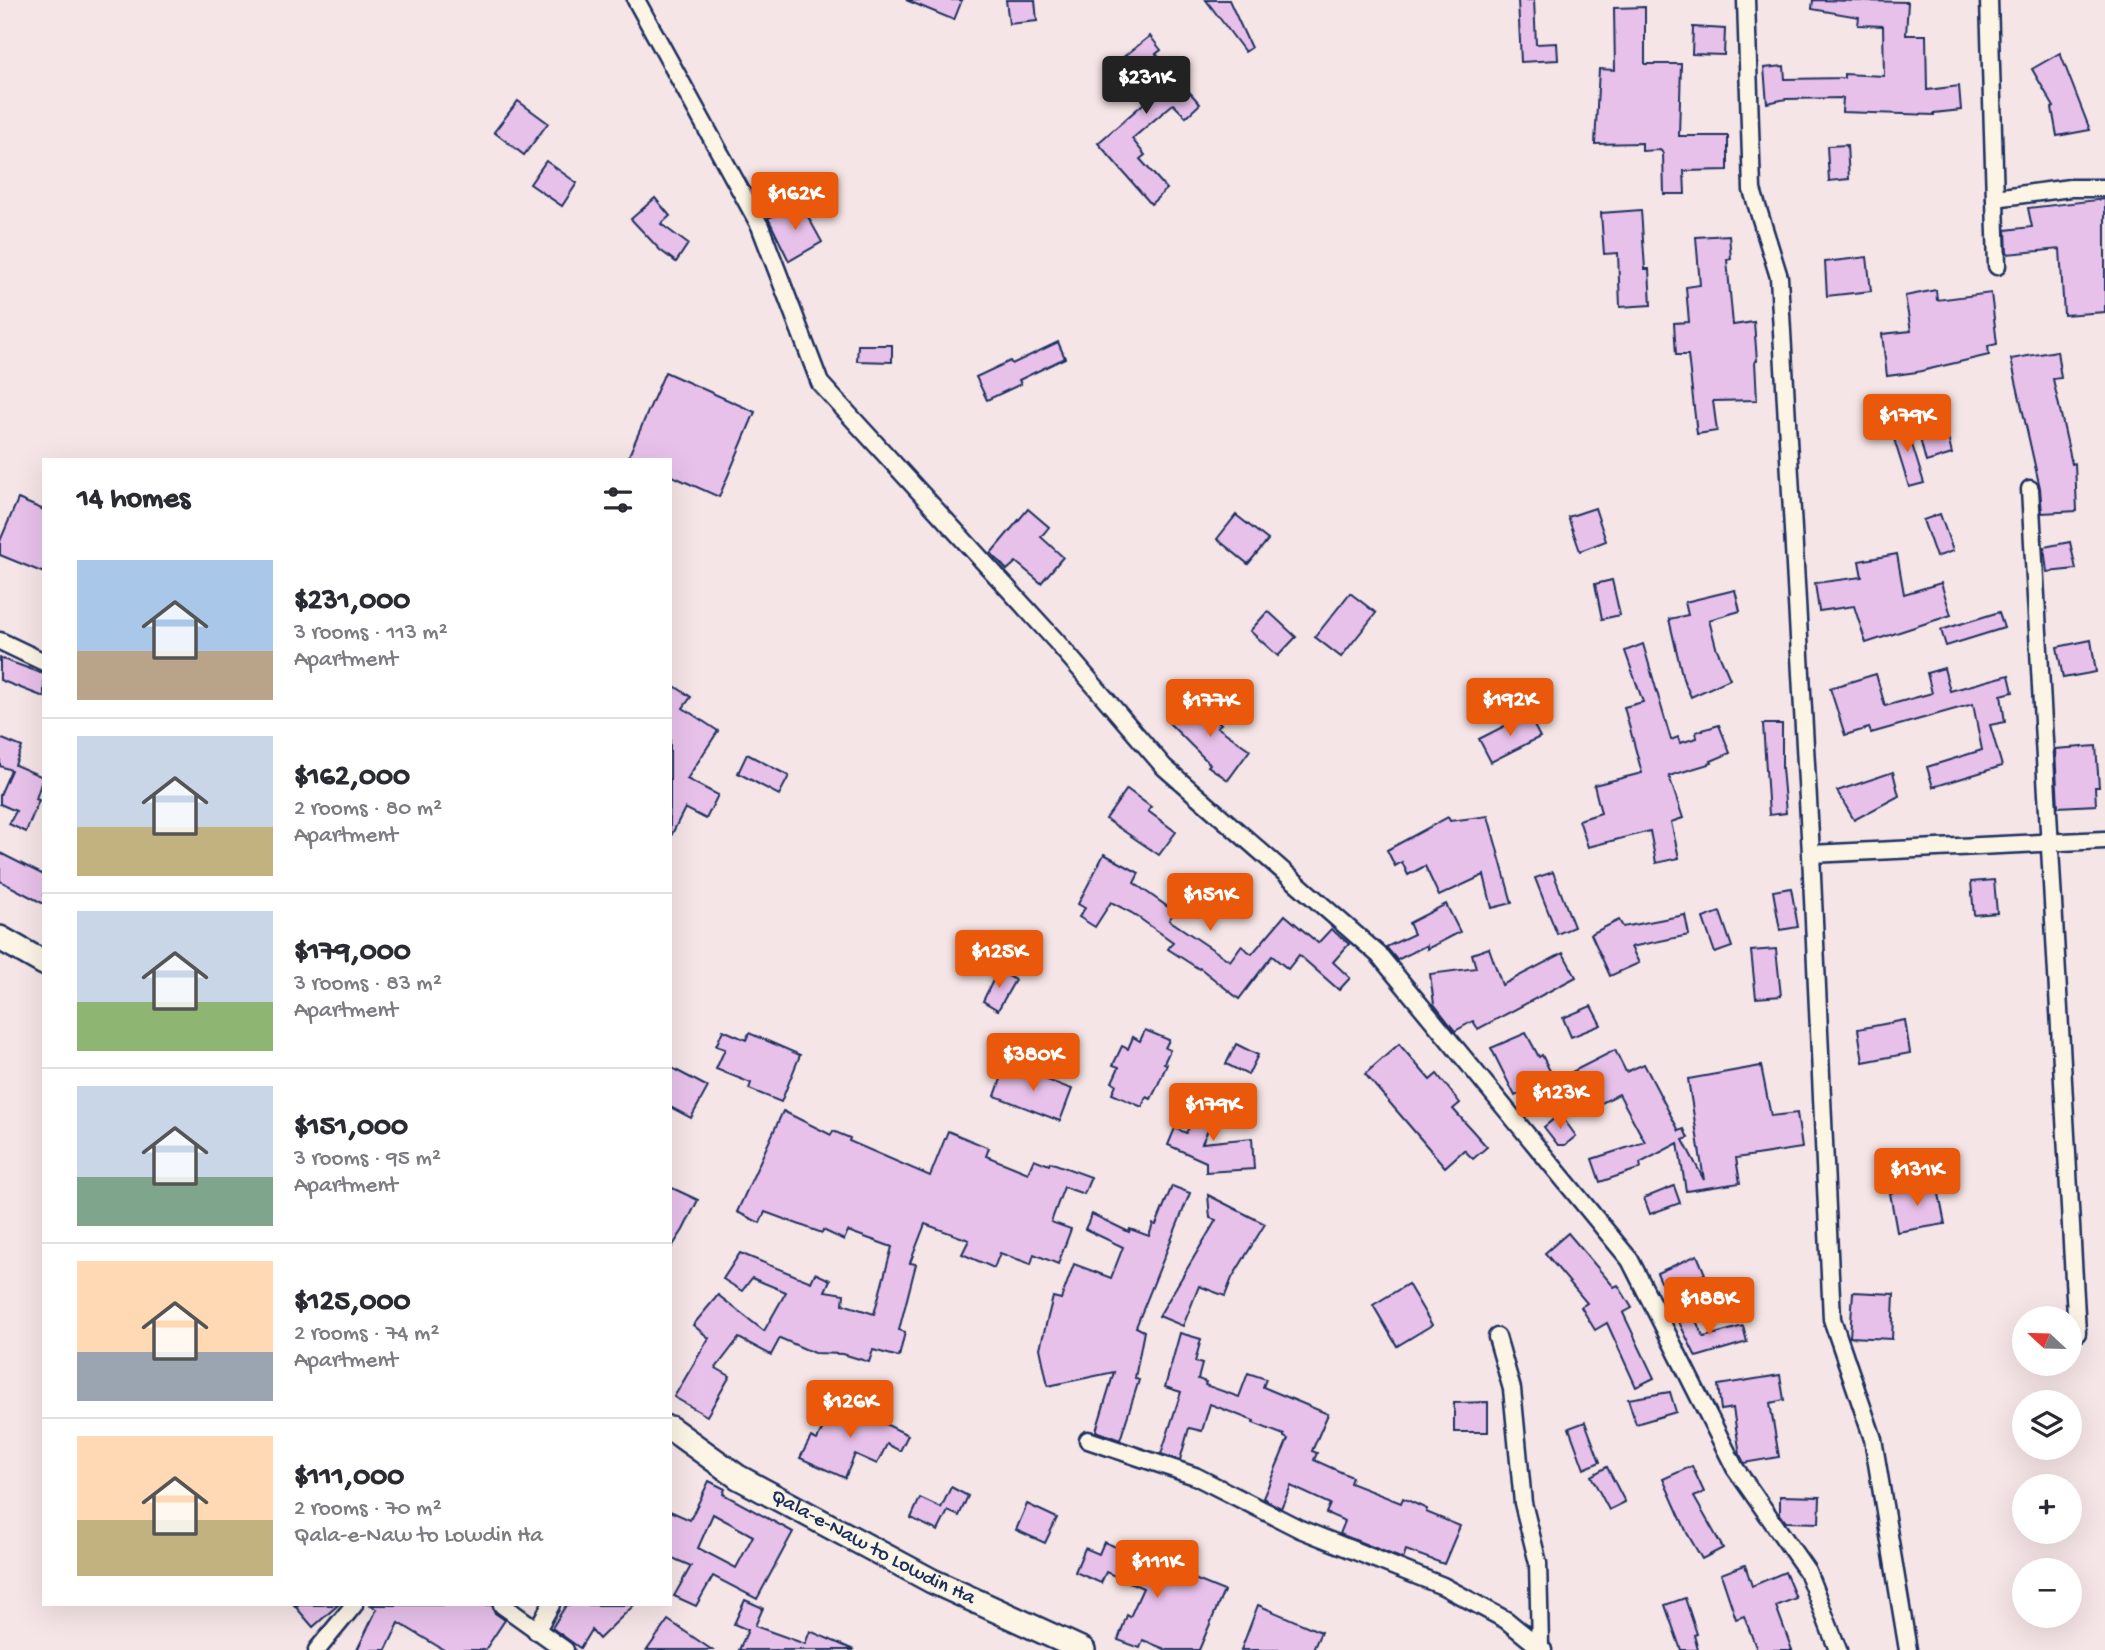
<!DOCTYPE html>
<meta charset="utf-8">
<style>
body{margin:0;font-family:"Gochi Hand",sans-serif;background:#f7f7f7;color:#2b2b33;height:100vh;display:flex;flex-direction:column;font-size:26px;white-space:nowrap}
*{box-sizing:border-box;margin:0}
p{font-size:23px;color:#7c7c81}
.icon{flex:none;width:38px;height:38px;fill:none;stroke:currentColor;stroke-width:2;stroke-linecap:round;stroke-linejoin:round}
.map{position:relative;flex:1;overflow:hidden}
.sheet{position:absolute;left:42px;top:458px;width:630px;height:1148px;display:flex;flex-direction:column;background:#fff;border-radius:0px;box-shadow:0 7px 28px #0002}
.sheet>*{flex:none}
.needle{width:46px;rotate:292deg}
.tools{position:absolute;left:2012px;top:1306px;display:grid;gap:14px}
.tools a{display:grid;place-items:center;width:70px;height:70px;border-radius:50%;background:#fff;box-shadow:0 7px 28px #0002;font-size:35px}
.price{position:absolute;translate:-50% -60px;padding:0 16px;border-radius:7px;background:#ea580c;color:#fff;font-size:23px;line-height:46px;filter:drop-shadow(0 2px 4px #0008)}
.price::after{content:'';position:absolute;left:50%;top:42px;width:21px;height:16px;margin-left:-10px;background:inherit;clip-path:polygon(0 0,100% 0,50% 100%)}
.price.current{background:#222;color:#fff}
ul{padding:0;list-style:none}
li{display:flex;align-items:center;gap:21px;height:175px;padding:0 35px}
li+li{border-top:2px solid #e1e1e2}
li span{display:grid;place-items:center;flex:none;width:196px;height:140px;border-radius:0px;color:#555}
li>.icon{margin-inline-start:auto}
span .icon{width:84px;height:84px;fill:#fffc;stroke-width:1}
li b{font-size:30px}
h2{display:flex;justify-content:space-between;align-items:center;height:84px;padding:0 35px;font-size:30px}
.map>svg:first-child{display:block}
</style>
<div class="map">
<svg width="2105" height="1650" viewBox="0 0 2105 1650">
<rect width="100%" height="100%" fill="#f6e5e7"/>
<filter id="ink" filterUnits="userSpaceOnUse"><feTurbulence type="fractalNoise" baseFrequency=".0143" numOctaves="2"/><feDisplacementMap in="SourceGraphic" scale="14" xChannelSelector="R" yChannelSelector="G"/><feConvolveMatrix kernelMatrix="1 2 1 2 8 2 1 2 1" color-interpolation-filters="sRGB"/></filter>
<g filter="url(#ink)">
<!-- building -->
<g fill="#e8c1eb" stroke="#1b2f5e" stroke-width="2" fill-rule="evenodd">
<polygon points="906,0 962,0 954,20"/>
<polygon points="1006,0 1035,0 1037,21 1009,24"/>
<polygon points="1206,0 1229,0 1251,48 1245,52"/>
<polygon points="1518,0 1534,0 1536,44 1557,43 1558,60 1521,62"/>
<polygon points="1813,0 1908,2 1906,35 1926,35 1927,90 1959,86 1961,110 1934,113 1934,115 1842,112 1843,98 1786,99 1767,103 1764,68 1784,66 1785,79 1844,78 1844,74 1884,76 1883,26 1858,25 1859,17 1812,9"/>
<polygon points="1645,7 1645,64 1681,64 1679,136 1728,136 1728,170 1684,171 1685,194 1664,194 1663,153 1660,150 1642,151 1642,143 1595,144 1599,69 1615,70 1614,8"/>
<polygon points="1693,27 1725,29 1724,55 1692,54"/>
<polygon points="1150,36 1161,50 1156,54 1200,104 1186,117 1173,104 1132,139 1145,155 1140,159 1167,189 1151,204 1098,143 1151,97 1121,59"/>
<polygon points="2060,53 2090,130 2057,136 2052,108 2054,107 2032,69"/>
<polygon points="518,101 548,123 524,155 494,132"/>
<polygon points="1847,145 1849,179 1829,181 1827,146"/>
<polygon points="546,161 577,183 562,206 530,184"/>
<polygon points="655,198 670,216 661,224 688,244 676,262 660,250 631,219"/>
<polygon points="2105,199 2105,312 2064,315 2060,249 2007,254 2006,230 2032,227 2028,208"/>
<polygon points="801,204 822,242 789,261 768,218"/>
<polygon points="1641,210 1645,269 1649,269 1651,305 1620,307 1618,253 1604,254 1601,213"/>
<polygon points="1729,235 1731,259 1727,260 1733,325 1754,322 1757,361 1755,361 1757,400 1713,401 1717,431 1697,434 1688,355 1676,355 1674,323 1689,322 1686,287 1700,285 1696,237"/>
<polygon points="1867,257 1871,291 1827,296 1825,262"/>
<polygon points="1936,290 1937,300 1991,293 1997,344 1988,346 1989,355 1917,372 1887,376 1882,334 1911,331 1905,296"/>
<polygon points="1058,342 1065,358 1019,380 1021,384 987,400 976,377 1010,361 1012,364"/>
<polygon points="858,345 892,345 892,362 857,361"/>
<polygon points="2057,351 2061,378 2053,379 2072,464 2075,463 2077,511 2042,513 2040,488 2011,359"/>
<polygon points="665,372 755,412 719,497 670,475 670,460 627,460"/>
<polygon points="1941,409 1952,454 1926,462 1914,415"/>
<polygon points="1905,422 1924,483 1909,487 1890,426"/>
<polygon points="18,499 44,510 44,573 0,555 0,541"/>
<polygon points="1595,508 1606,541 1580,551 1568,517"/>
<polygon points="1028,509 1049,527 1041,537 1063,557 1041,583 1016,562 1007,570 991,553"/>
<polygon points="1940,514 1953,551 1936,557 1923,520"/>
<polygon points="1236,515 1268,540 1248,564 1217,539"/>
<polygon points="2070,542 2076,569 2047,572 2044,547"/>
<polygon points="1897,554 1904,594 1941,583 1951,615 1866,643 1854,606 1819,611 1815,583 1862,577 1859,561"/>
<polygon points="1612,580 1620,615 1602,619 1595,584"/>
<polygon points="1735,590 1740,611 1709,620 1716,647 1730,679 1691,697 1683,679 1669,619 1688,615 1685,602"/>
<polygon points="1350,593 1376,613 1341,657 1315,637"/>
<polygon points="1268,611 1296,637 1278,656 1250,631"/>
<polygon points="1999,612 2004,628 1946,646 1941,630"/>
<polygon points="2091,640 2096,672 2063,678 2057,647"/>
<polygon points="1643,644 1671,740 1678,737 1680,743 1697,738 1696,732 1719,725 1730,753 1711,761 1712,763 1669,776 1683,818 1671,822 1679,858 1656,863 1650,831 1588,847 1579,820 1601,813 1594,785 1642,773 1624,707 1643,702 1625,651"/>
<polygon points="0,658 44,674 44,697 0,680"/>
<polygon points="1944,668 1950,691 2009,675 2013,692 2001,695 2005,722 1990,725 2002,766 1933,787 1927,767 1982,750 1973,704 1871,733 1869,728 1845,735 1830,688 1876,674 1885,706 1932,693 1927,673"/>
<polygon points="670,683 691,697 683,708 718,731 687,779 718,795 706,819 685,808 670,838"/>
<polygon points="1195,698 1221,724 1217,727 1250,750 1228,780 1208,766 1210,764 1169,723"/>
<polygon points="1528,714 1540,737 1491,762 1479,739"/>
<polygon points="1763,724 1782,724 1782,768 1786,813 1769,815"/>
<polygon points="0,738 22,747 15,765 43,777 36,799 39,800 26,832 9,824 16,811 0,804 0,795 11,770 0,766"/>
<polygon points="2096,746 2099,787 2095,787 2096,805 2058,807 2055,749"/>
<polygon points="747,754 789,776 779,795 738,773"/>
<polygon points="1893,772 1899,796 1854,820 1837,791"/>
<polygon points="1127,789 1151,807 1148,811 1176,832 1159,855 1106,819"/>
<polygon points="1488,816 1512,903 1492,908 1484,875 1439,896 1425,866 1408,875 1402,862 1395,866 1387,850 1448,817 1450,821"/>
<polygon points="0,853 44,875 44,904 0,881"/>
<polygon points="1104,854 1139,873 1134,883 1175,912 1169,920 1230,961 1241,946 1252,954 1285,915 1318,943 1331,929 1349,944 1333,962 1350,978 1339,990 1299,955 1288,969 1272,956 1239,999 1200,968 1199,969 1168,949 1173,942 1132,913 1111,902 1095,927 1079,917 1085,908 1078,904"/>
<polygon points="1553,872 1574,927 1557,934 1535,878"/>
<polygon points="1994,880 1997,913 1974,915 1971,882"/>
<polygon points="1791,888 1798,927 1780,930 1773,891"/>
<polygon points="1446,904 1460,932 1427,949 1427,945 1397,960 1386,947 1414,934 1409,923"/>
<polygon points="1720,912 1732,947 1715,953 1703,918"/>
<polygon points="1685,915 1689,935 1631,947 1639,963 1610,976 1591,934 1619,920 1623,927"/>
<polygon points="1489,948 1502,985 1563,953 1576,977 1478,1029 1473,1021 1455,1031 1434,1004 1430,974 1476,968 1472,954"/>
<polygon points="1776,949 1781,996 1756,998 1751,951"/>
<polygon points="998,970 1015,980 998,1010 983,1001"/>
<polygon points="1591,1006 1601,1025 1571,1037 1563,1018"/>
<polygon points="1905,1020 1910,1053 1863,1062 1858,1029"/>
<polygon points="723,1030 746,1040 749,1033 800,1055 781,1102 749,1089 751,1083 716,1069 725,1049 716,1046"/>
<polygon points="1145,1030 1169,1040 1165,1048 1170,1050 1164,1063 1167,1064 1157,1087 1151,1099 1146,1097 1142,1107 1112,1094 1116,1084 1112,1082 1119,1067 1113,1065 1122,1046 1128,1049 1133,1037 1140,1041"/>
<polygon points="1526,1033 1539,1057 1542,1055 1553,1077 1515,1096 1491,1048"/>
<polygon points="1236,1044 1258,1055 1248,1075 1226,1064"/>
<polygon points="1399,1044 1430,1080 1437,1074 1460,1103 1453,1109 1487,1147 1473,1159 1464,1150 1445,1167 1365,1074"/>
<polygon points="1615,1050 1626,1072 1644,1064 1679,1131 1684,1129 1688,1138 1683,1140 1704,1180 1688,1079 1761,1066 1771,1116 1797,1113 1802,1148 1736,1158 1740,1183 1686,1191 1678,1143 1640,1163 1641,1168 1600,1182 1592,1159 1645,1142 1619,1094 1584,1112 1566,1075"/>
<polygon points="1006,1065 1072,1089 1060,1121 995,1096"/>
<polygon points="670,1067 708,1087 691,1118 670,1107"/>
<polygon points="1206,1094 1221,1102 1202,1143 1252,1138 1254,1169 1206,1172 1206,1162 1168,1145 1175,1128 1186,1133"/>
<polygon points="783,1111 831,1135 833,1131 850,1138 849,1141 930,1176 948,1131 989,1148 986,1156 1028,1173 1034,1159 1049,1165 1050,1162 1091,1177 1084,1194 1064,1187 1051,1222 1071,1229 1058,1264 1034,1254 1031,1264 1000,1253 994,1268 962,1254 969,1240 925,1224 910,1263 916,1264 899,1330 905,1332 899,1357 873,1350 869,1362 843,1354 814,1353 780,1338 771,1355 739,1338 716,1368 730,1376 707,1416 674,1397 709,1338 693,1325 718,1295 764,1331 786,1292 752,1278 742,1291 723,1279 740,1253 811,1282 815,1273 830,1280 825,1291 844,1294 843,1304 874,1314 892,1247 848,1231 844,1240 823,1230 822,1233 765,1212 760,1223 737,1212"/>
<polygon points="1560,1114 1576,1136 1565,1145 1558,1145 1544,1127"/>
<polygon points="1937,1184 1945,1224 1897,1232 1890,1193"/>
<polygon points="1172,1186 1190,1193 1136,1327 1144,1331 1135,1378 1139,1380 1120,1440 1096,1431 1114,1372 1048,1386 1040,1348 1053,1297 1061,1299 1074,1264 1111,1278 1123,1247 1085,1229 1092,1214 1129,1232 1130,1229 1149,1236 1153,1224 1156,1225"/>
<polygon points="1674,1186 1680,1203 1650,1214 1644,1198"/>
<polygon points="670,1187 698,1200 683,1230 670,1250"/>
<polygon points="1208,1195 1265,1224 1232,1278 1225,1296 1199,1286 1183,1326 1159,1316 1216,1220 1210,1218"/>
<polygon points="1568,1233 1614,1287 1618,1285 1632,1308 1623,1313 1654,1378 1636,1387 1607,1323 1595,1330 1581,1307 1587,1303 1545,1253"/>
<polygon points="1697,1255 1705,1274 1683,1284 1692,1306 1675,1313 1657,1273"/>
<polygon points="1408,1284 1432,1325 1397,1346 1373,1305"/>
<polygon points="1853,1292 1894,1294 1892,1339 1850,1337"/>
<polygon points="1691,1311 1704,1337 1743,1326 1747,1342 1696,1357 1677,1318"/>
<polygon points="1180,1333 1201,1339 1195,1362 1202,1364 1198,1379 1206,1382 1205,1385 1239,1397 1248,1373 1266,1379 1263,1387 1328,1414 1312,1451 1317,1453 1314,1460 1352,1477 1350,1483 1401,1503 1403,1498 1427,1509 1426,1512 1460,1526 1444,1564 1406,1550 1403,1559 1340,1534 1345,1521 1326,1513 1330,1504 1291,1486 1281,1508 1263,1498 1288,1439 1284,1437 1284,1435 1253,1423 1254,1421 1210,1404 1202,1431 1189,1428 1180,1460 1161,1454 1181,1392 1165,1387"/>
<polygon points="1780,1375 1784,1400 1770,1403 1779,1457 1744,1463 1740,1455 1733,1408 1721,1410 1718,1385"/>
<polygon points="1670,1392 1676,1412 1636,1424 1628,1399"/>
<polygon points="836,1400 908,1435 900,1451 887,1444 877,1464 855,1454 845,1478 800,1458 811,1437 817,1440"/>
<polygon points="1488,1402 1488,1432 1454,1432 1454,1403"/>
<polygon points="1585,1422 1600,1462 1584,1469 1569,1428"/>
<polygon points="1692,1466 1704,1492 1694,1497 1723,1548 1702,1559 1687,1533 1663,1479"/>
<polygon points="1607,1467 1625,1502 1609,1510 1591,1476"/>
<path d="M709 1481 725 1489 723 1494 793 1532 757 1599 713 1576 696 1606 674 1596 691 1566 670 1557V1511L690 1520ZM713 1514 753 1536 736 1568 698 1548Z"/>
<polygon points="951,1487 968,1496 959,1516 948,1511 938,1531 911,1518 920,1498 941,1508"/>
<polygon points="1780,1496 1820,1497 1819,1523 1786,1522 1780,1514"/>
<polygon points="1027,1504 1057,1518 1045,1543 1016,1530"/>
<polygon points="1104,1542 1224,1591 1199,1650 1167,1650 1143,1640 1140,1648 1118,1640 1127,1615 1130,1617 1143,1588 1106,1572 1101,1583 1075,1572 1085,1548 1099,1554"/>
<polygon points="1745,1565 1752,1586 1785,1572 1796,1598 1776,1606 1792,1650 1757,1650 1744,1616 1736,1619 1721,1574"/>
<polygon points="1685,1598 1697,1634 1694,1635 1698,1650 1681,1650 1665,1605"/>
<polygon points="745,1600 763,1608 755,1626 805,1644 810,1631 854,1650 739,1650 748,1630 734,1624"/>
<polygon points="294,1605 338,1605 313,1627"/>
<polygon points="369,1605 492,1605 495,1613 505,1620 485,1650 444,1650 399,1623 386,1650 357,1650 377,1609"/>
<polygon points="566,1605 634,1605 599,1639 591,1630 580,1648 552,1628"/>
<polygon points="1258,1605 1321,1632 1313,1650 1241,1650"/>
<polygon points="668,1620 677,1626 712,1650 647,1650"/>
</g>
<g fill="none" stroke-linecap="round" stroke-linejoin="round">
<!-- minor casing -->
<g stroke="#1b2f5e" stroke-width="21">
<g id="minor">
<polyline points="636,0 760,226 820,383 1056,641 1164,767 1379,955 1630,1260 1735,1468 1807,1571 1838,1650"/>
<polyline points="1746,0 1752,190 1779,277 1811,854 1832,1319 1873,1439 1908,1650"/>
<polyline points="1989,0 1997,266"/>
<polyline points="1995,198 2070,188 2105,188"/>
<polyline points="2030,489 2077,1333"/>
<polyline points="0,641 44,662"/>
<polyline points="1811,854 2105,840"/>
<polyline points="1497,1337 1512,1389 1523,1503 1538,1563 1540,1645"/>
<polyline points="1088,1440 1195,1476 1300,1529 1443,1586 1506,1620 1543,1650"/>
<polyline points="502,1605 565,1650"/>
<polyline points="536,1631 551,1605"/>
<polyline points="317,1650 354,1605"/>
</g>
</g>
<!-- secondary casing -->
<g stroke="#1b2f5e" stroke-width="28">
<g id="secondary">
<polyline points="0,938 44,963"/>
<path id="s1" d="M670 1428 738 1477 932 1581 1083 1650"/>
</g>
</g>
<!-- minor -->
<use href="#minor" stroke="#fcf5e5" stroke-width="16"/>
<!-- secondary -->
<use href="#secondary" stroke="#fcf5e5" stroke-width="23"/>
</g>
</g>
<g text-anchor="middle" dominant-baseline="central" stroke-width="5" stroke-linejoin="round" paint-order="stroke">
<!-- street labels -->
<g font-size="21" fill="#1b2f5e" stroke="#fcf5e5">
<text stroke="none"><textPath href="#s1" startOffset="236">Qala-e-Naw to Lowdin Ha</textPath></text>
</g>
</g>
</svg>
<div class="tools">
<a><svg class="needle" viewBox="-14 -14 28 28"><path d="M0-13l5 13h-10z" fill="#e53935"/><path d="M0 13l5-13h-10z" fill="#7c7c81"/></svg></a>
<a><svg class="icon" aria-label="layers" viewBox="0 0 24 24"><path d="M12 4l9 5-9 5-9-5zM3 14l9 5 9-5"/></svg></a>
<a>+</a>
<a>−</a>
</div>
<b class="price current" style="left:1146px;top:116px">$231K</b>
<b class="price" style="left:795px;top:232px">$162K</b>
<b class="price" style="left:1907px;top:454px">$179K</b>
<b class="price" style="left:1510px;top:738px">$192K</b>
<b class="price" style="left:1210px;top:739px">$177K</b>
<b class="price" style="left:1210px;top:933px">$151K</b>
<b class="price" style="left:999px;top:990px">$125K</b>
<b class="price" style="left:1033px;top:1093px">$380K</b>
<b class="price" style="left:1560px;top:1131px">$123K</b>
<b class="price" style="left:1213px;top:1143px">$179K</b>
<b class="price" style="left:1917px;top:1208px">$131K</b>
<b class="price" style="left:1709px;top:1337px">$188K</b>
<b class="price" style="left:850px;top:1440px">$126K</b>
<b class="price" style="left:1157px;top:1600px">$111K</b>
<section class="sheet">
<h2>14 homes<svg class="icon" aria-label="filters" viewBox="0 0 24 24"><path d="M4 7h16M4 17h16"/><circle cx="9" cy="7" r="2"/><circle cx="15" cy="17" r="2"/></svg></h2>
<ul>
<li><span style="background:linear-gradient(#a9c7e8 65%,#b9a48a 0)"><svg class="icon" aria-label="home" viewBox="0 0 24 24"><path d="M3 11l9-7 9 7M6 9v11h12V9"/></svg></span><div><b>$231,000</b><p>3 rooms · 113 m²</p><p>Apartment</p></div></li>
<li><span style="background:linear-gradient(#c9d6e8 65%,#c2b280 0)"><svg class="icon" aria-label="home" viewBox="0 0 24 24"><path d="M3 11l9-7 9 7M6 9v11h12V9"/></svg></span><div><b>$162,000</b><p>2 rooms · 80 m²</p><p>Apartment</p></div></li>
<li><span style="background:linear-gradient(#c9d6e8 65%,#8fb573 0)"><svg class="icon" aria-label="home" viewBox="0 0 24 24"><path d="M3 11l9-7 9 7M6 9v11h12V9"/></svg></span><div><b>$179,000</b><p>3 rooms · 83 m²</p><p>Apartment</p></div></li>
<li><span style="background:linear-gradient(#c9d6e8 65%,#7fa58c 0)"><svg class="icon" aria-label="home" viewBox="0 0 24 24"><path d="M3 11l9-7 9 7M6 9v11h12V9"/></svg></span><div><b>$151,000</b><p>3 rooms · 95 m²</p><p>Apartment</p></div></li>
<li><span style="background:linear-gradient(#ffd9b3 65%,#9aa5b1 0)"><svg class="icon" aria-label="home" viewBox="0 0 24 24"><path d="M3 11l9-7 9 7M6 9v11h12V9"/></svg></span><div><b>$125,000</b><p>2 rooms · 74 m²</p><p>Apartment</p></div></li>
<li><span style="background:linear-gradient(#ffd9b3 60%,#c2b280 0)"><svg class="icon" aria-label="home" viewBox="0 0 24 24"><path d="M3 11l9-7 9 7M6 9v11h12V9"/></svg></span><div><b>$111,000</b><p>2 rooms · 70 m²</p><p>Qala-e-Naw to Lowdin Ha</p></div></li>
</ul>
</section>
</div>
